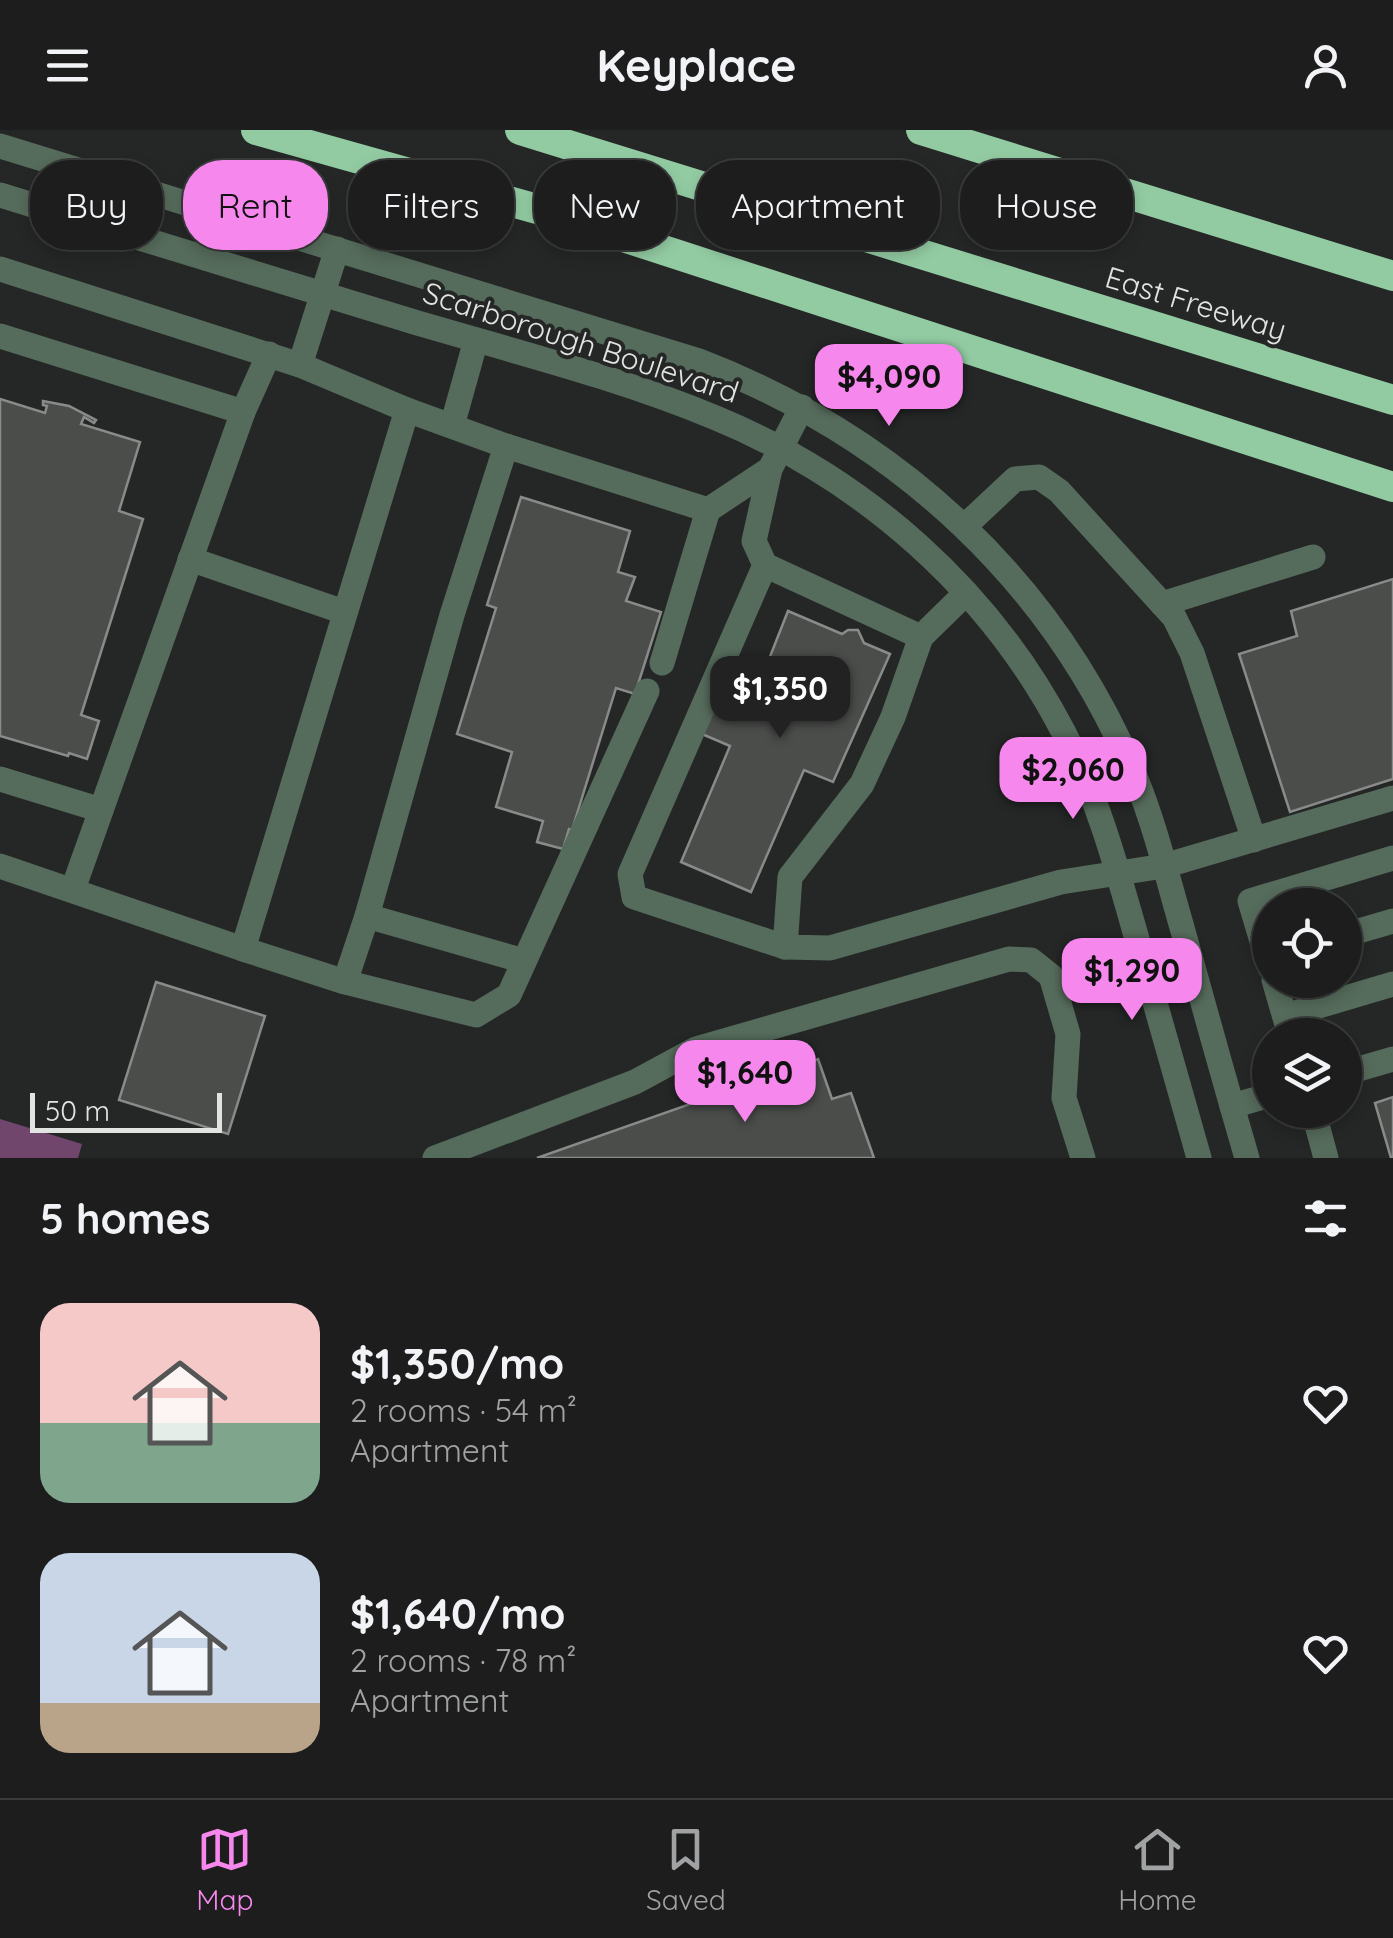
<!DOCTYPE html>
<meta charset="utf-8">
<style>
body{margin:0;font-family:Quicksand,sans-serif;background:#252625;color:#f1f3f6;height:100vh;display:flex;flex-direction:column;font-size:38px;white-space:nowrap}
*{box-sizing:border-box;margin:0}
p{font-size:32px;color:#a0a2a3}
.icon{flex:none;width:55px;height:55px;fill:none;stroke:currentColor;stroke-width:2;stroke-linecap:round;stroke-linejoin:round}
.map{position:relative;height:1028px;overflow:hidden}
.sheet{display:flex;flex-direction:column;background:#1c1d1c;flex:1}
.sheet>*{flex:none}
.guide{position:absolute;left:30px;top:30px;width:1335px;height:90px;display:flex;gap:20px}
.fabs{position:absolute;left:1252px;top:758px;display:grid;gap:20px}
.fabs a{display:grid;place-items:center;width:110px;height:110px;border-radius:50%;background:#1c1d1c;box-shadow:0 5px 15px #0003,0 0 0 2px #3a3b3b;font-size:50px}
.scale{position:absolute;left:30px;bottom:25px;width:192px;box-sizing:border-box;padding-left:10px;border:5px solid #e2e4e2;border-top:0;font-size:28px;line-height:35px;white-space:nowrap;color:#e2e4e2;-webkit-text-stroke:8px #252726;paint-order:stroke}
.price{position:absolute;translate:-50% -85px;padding:0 22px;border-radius:20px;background:#f688ed;color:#111;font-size:32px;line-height:65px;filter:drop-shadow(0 2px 5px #0008)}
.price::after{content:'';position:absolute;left:50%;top:60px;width:30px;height:22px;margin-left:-15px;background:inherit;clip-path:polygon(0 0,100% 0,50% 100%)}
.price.on{background:#222;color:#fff}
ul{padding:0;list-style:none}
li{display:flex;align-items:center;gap:30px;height:250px;padding:0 40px}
li span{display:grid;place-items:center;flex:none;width:280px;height:200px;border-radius:30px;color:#555}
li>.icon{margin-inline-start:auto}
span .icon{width:120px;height:120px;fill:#fffc;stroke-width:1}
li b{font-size:42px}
h2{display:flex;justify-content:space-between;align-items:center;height:120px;padding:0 40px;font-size:42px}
.chip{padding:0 35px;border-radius:40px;background:#1c1d1c;box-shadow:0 5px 15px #0003,0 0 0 2px #3a3b3b;font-size:35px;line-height:90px}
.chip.on{background:#f688ed;color:#111}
header{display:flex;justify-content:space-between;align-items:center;height:130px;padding:0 40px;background:#1c1d1c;font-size:45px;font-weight:700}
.dock{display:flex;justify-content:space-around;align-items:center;height:140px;border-top:2px solid #3a3b3b;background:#1c1d1c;font-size:28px;color:#a0a2a3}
.dock a{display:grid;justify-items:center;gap:5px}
.dock .on{color:#f688ed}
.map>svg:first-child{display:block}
</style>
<header><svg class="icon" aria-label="menu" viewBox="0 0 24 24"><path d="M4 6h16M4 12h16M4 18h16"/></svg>Keyplace<svg class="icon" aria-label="person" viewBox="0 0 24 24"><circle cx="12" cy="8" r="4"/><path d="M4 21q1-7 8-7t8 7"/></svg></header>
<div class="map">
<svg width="1393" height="1028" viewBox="0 0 1393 1028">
<rect width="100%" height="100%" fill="#252726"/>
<!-- forest -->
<polygon fill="#71466d" points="0,989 82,1014 78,1028 0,1028"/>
<!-- building -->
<g fill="#4b4d4b" stroke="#888b89" stroke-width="2.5">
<polygon points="0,269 45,283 47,276 43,275 43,271 69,276 96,290 94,293 84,287 81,294 140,312 119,381 143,389 81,585 99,591 87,629 69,623 68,626 0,606"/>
<polygon points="521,367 630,401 618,442 635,447 626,471 661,482 635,564 616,558 572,700 569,699 563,719 537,712 543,691 496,677 512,622 457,604 496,478 487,475"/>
<polygon points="1393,449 1393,649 1290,682 1239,524 1297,506 1291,481"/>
<polygon points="788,481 842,504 848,500 858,500 864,513 890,524 833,652 804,640 751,762 681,732 730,616 702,604 730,539 760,552"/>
<polygon points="156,852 265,886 228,1004 119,970"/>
<polygon points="818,929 832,969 851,963 874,1028 537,1028"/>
<polygon points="1393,967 1393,1028 1391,1028 1375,973"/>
</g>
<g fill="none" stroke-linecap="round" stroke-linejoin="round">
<!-- minor -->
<g stroke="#556b5b" stroke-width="25">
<path d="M0 16 699 231C897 307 1055 452 1136 649 1156 698 1168 750 1183 801 1204 877 1225 953 1247 1028"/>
<path d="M0 65C137 107 274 150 411 191 512 221 618 247 716 288 864 349 990 460 1064 603 1098 668 1117 739 1137 809 1157 882 1178 955 1199 1028"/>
<polyline points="0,139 300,235 407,280 243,819 345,852 476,885 509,865 647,561"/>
<polyline points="0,206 243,282"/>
<polyline points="300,235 337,119"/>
<polyline points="407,280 506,316 708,380"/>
<polyline points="452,296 476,210"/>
<polyline points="506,316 452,485 367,786 524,831"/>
<polyline points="770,339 754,411 765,435 921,507"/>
<polyline points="965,396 1015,349 1039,347 1059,361 1174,487 1192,523 1254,710"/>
<polyline points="190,429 344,482"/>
<polyline points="765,435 630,744 634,767 785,817"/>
<polyline points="966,463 921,507 893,587 862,654 790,747 785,817 830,818 1061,752 1164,736 1393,668"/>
<polyline points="1162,474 1313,427"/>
<polyline points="662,533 708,380 770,339 802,277"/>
<polyline points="0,649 101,680"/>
<polyline points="0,736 243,819"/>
<polyline points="73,759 243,282 269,224"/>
<polyline points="1345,805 1393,791"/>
<polyline points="1270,838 1250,771 1393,728"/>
<polyline points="1274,850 1290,905"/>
<polyline points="345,852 367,786"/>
<polyline points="1285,886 1393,854"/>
<polyline points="1345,943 1393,929"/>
<polyline points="1232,976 1270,965"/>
<polyline points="1313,980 1326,1028"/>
<polyline points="435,1028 635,952 696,919 1009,829 1031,830 1051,846 1068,904 1064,968 1083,1028"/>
</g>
<!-- highway -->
<g stroke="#92cba2" stroke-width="30">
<polyline points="256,0 537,79 1393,357"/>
<polyline points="520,0 1393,270"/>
<polyline points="921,0 1393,146"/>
</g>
</g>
<g text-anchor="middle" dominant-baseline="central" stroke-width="8" stroke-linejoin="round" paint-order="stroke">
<!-- street labels -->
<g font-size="30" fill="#e2e4e2" stroke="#252726">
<text transform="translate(1196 173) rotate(17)">East Freeway</text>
<text transform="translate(581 212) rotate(18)">Scarborough Boulevard</text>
</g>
</g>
</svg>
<div class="fabs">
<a><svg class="icon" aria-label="locate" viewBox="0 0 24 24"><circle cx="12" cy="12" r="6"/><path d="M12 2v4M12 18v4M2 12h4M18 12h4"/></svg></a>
<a><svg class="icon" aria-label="layers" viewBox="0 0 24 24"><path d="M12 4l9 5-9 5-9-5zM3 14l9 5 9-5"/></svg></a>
</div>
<div class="scale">50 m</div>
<b class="price" style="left:889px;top:299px">$4,090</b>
<b class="price on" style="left:780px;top:611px">$1,350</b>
<b class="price" style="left:1073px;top:692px">$2,060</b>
<b class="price" style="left:1132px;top:893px">$1,290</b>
<b class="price" style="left:745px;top:995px">$1,640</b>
<div class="guide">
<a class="chip">Buy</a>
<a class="chip on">Rent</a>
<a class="chip">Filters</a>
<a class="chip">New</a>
<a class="chip">Apartment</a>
<a class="chip">House</a>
</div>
</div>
<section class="sheet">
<h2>5 homes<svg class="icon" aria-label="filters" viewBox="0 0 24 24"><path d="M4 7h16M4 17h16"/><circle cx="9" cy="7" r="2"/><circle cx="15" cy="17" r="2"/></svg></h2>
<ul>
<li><span style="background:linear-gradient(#f6c9c9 60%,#7fa58c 0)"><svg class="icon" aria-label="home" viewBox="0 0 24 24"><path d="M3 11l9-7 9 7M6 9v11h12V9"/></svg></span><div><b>$1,350/mo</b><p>2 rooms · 54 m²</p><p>Apartment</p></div><svg class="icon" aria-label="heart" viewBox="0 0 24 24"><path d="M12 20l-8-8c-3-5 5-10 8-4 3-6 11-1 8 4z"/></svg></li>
<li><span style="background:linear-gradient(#c9d6e8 75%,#b9a48a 0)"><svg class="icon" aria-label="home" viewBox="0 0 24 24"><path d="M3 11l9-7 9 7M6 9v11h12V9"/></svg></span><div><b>$1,640/mo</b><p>2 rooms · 78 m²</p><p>Apartment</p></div><svg class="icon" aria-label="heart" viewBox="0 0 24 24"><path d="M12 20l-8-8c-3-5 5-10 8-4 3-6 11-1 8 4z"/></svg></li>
</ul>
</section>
<nav class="dock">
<a class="on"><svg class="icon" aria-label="map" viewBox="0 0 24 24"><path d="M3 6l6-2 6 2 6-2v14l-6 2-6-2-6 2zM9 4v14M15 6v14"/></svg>Map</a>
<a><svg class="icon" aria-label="saved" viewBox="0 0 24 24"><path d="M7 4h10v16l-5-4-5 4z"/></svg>Saved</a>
<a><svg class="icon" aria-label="home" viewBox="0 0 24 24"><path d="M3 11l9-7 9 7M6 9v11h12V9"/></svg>Home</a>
</nav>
